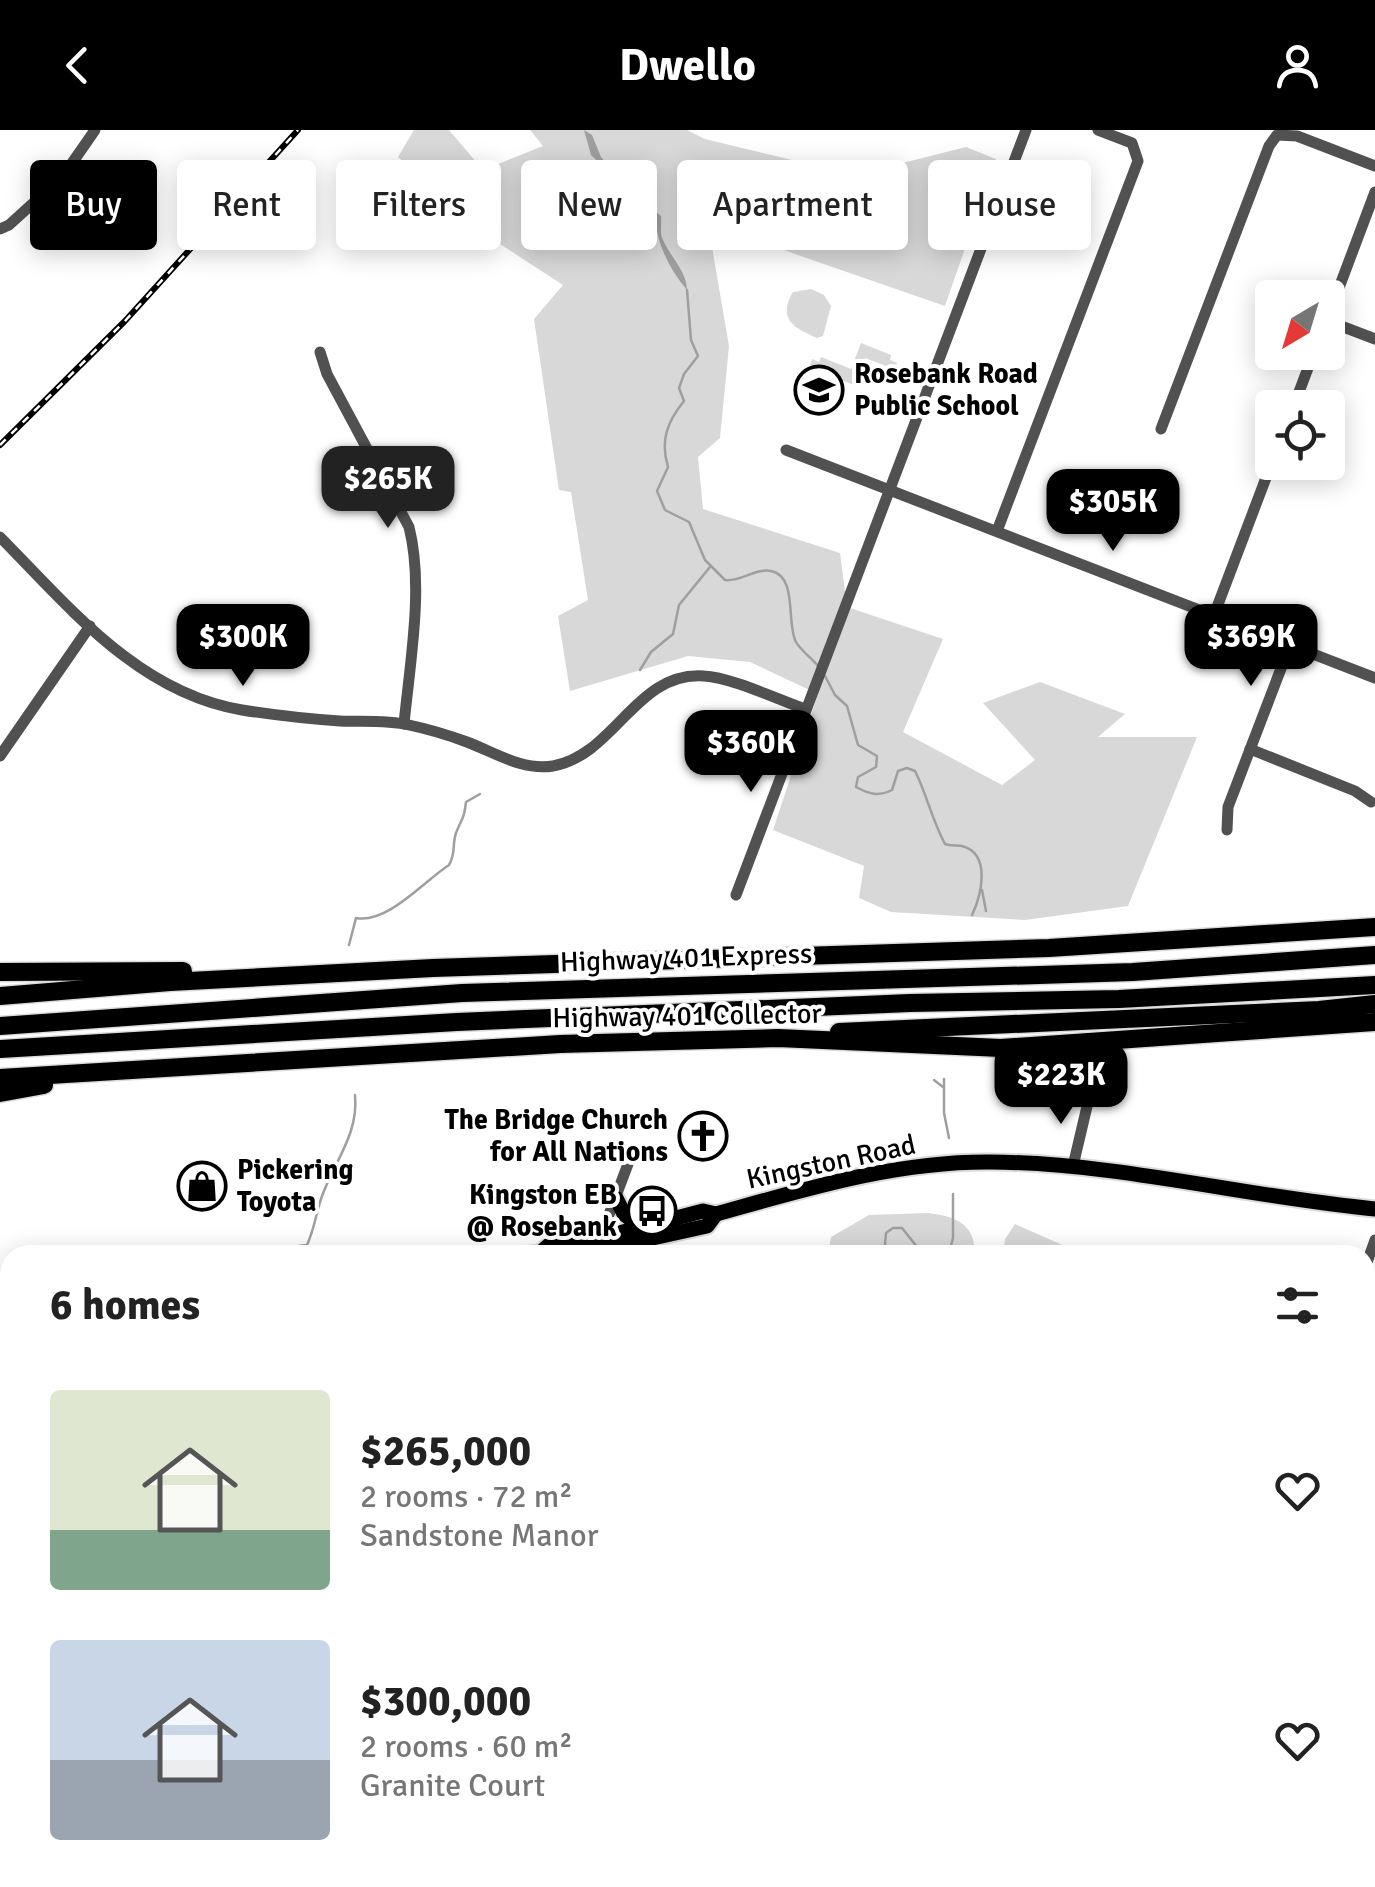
<!DOCTYPE html>
<meta charset="utf-8">
<style>
body{margin:0;font-family:Signika,sans-serif;background:#f2f2f2;color:#222;height:100vh;display:flex;flex-direction:column;font-size:38px;white-space:nowrap}
*{box-sizing:border-box;margin:0}
p{font-size:32px;color:#767676}
.icon{flex:none;width:55px;height:55px;fill:none;stroke:currentColor;stroke-width:2;stroke-linecap:round;stroke-linejoin:round}
.map{position:relative;flex:1;overflow:hidden}
.details{position:absolute;left:0px;top:1115px;width:1375px;height:642px;display:flex;flex-direction:column;background:#fff;border-radius:30px 30px 0 0;box-shadow:0 5px 25px #0003}
.details>*{flex:none}
.hud{position:absolute;left:30px;top:30px;width:1315px;height:90px;display:flex;gap:20px}
.needle{width:65px;rotate:218deg}
.fabs{position:absolute;left:1255px;top:150px;display:grid;gap:20px}
.fabs a{display:grid;place-items:center;width:90px;height:90px;border-radius:10px;background:#fff;box-shadow:0 5px 25px #0003;font-size:50px}
.price{position:absolute;translate:-50% -85px;padding:0 22px;border-radius:20px;background:#000;color:#fff;font-size:32px;line-height:65px;filter:drop-shadow(0 2px 5px #0008)}
.price::after{content:'';position:absolute;left:50%;top:60px;width:30px;height:22px;margin-left:-15px;background:inherit;clip-path:polygon(0 0,100% 0,50% 100%)}
.price.active{background:#222;color:#fff}
ul{padding:0;list-style:none}
li{display:flex;align-items:center;gap:30px;height:250px;padding:0 50px}
li span{display:grid;place-items:center;flex:none;width:280px;height:200px;border-radius:10px;color:#555}
li>.icon{margin-inline-start:auto}
span .icon{width:120px;height:120px;fill:#fffc;stroke-width:1}
li b{font-size:42px}
h2{display:flex;justify-content:space-between;align-items:center;height:120px;padding:0 50px;font-size:42px}
.pill{padding:0 35px;border-radius:10px;background:#fff;box-shadow:0 5px 25px #0003;font-size:35px;line-height:90px}
.pill.active{background:#000;color:#fff}
header{display:flex;justify-content:space-between;align-items:center;height:130px;padding:0 50px;background:#000;color:#fff;font-size:45px;font-weight:700}
.map>svg:first-child{display:block}
</style>
<header><svg class="icon" aria-label="back" viewBox="0 0 24 24"><path d="M15 5l-7 7 7 7"/></svg>Dwello<svg class="icon" aria-label="person" viewBox="0 0 24 24"><circle cx="12" cy="8" r="4"/><path d="M4 21q1-7 8-7t8 7"/></svg></header>
<div class="map">
<svg width="1375" height="1757" viewBox="0 0 1375 1757">
<rect width="100%" height="100%" fill="#fff"/>
<!-- green -->
<g fill="#d8d8d8">
<polygon points="414,0 449,0 483,40 543,16 530,0 687,0 705,9 855,45 966,17 996,29 945,176 717,97 712,117 729,216 720,308 698,327 703,379 840,423 847,477 943,509 903,602 1002,655 1035,630 983,573 1040,552 1125,584 1098,607 1197,607 1128,776 1025,790 891,782 859,768 864,736 773,700 818,564 750,532 688,526 570,561 558,486 588,470 571,362 559,360 534,189 563,155 486,105 398,27"/>
<path d="M811 159 824 165 831 176 823 206 817 208C794 198 777 189 793 162Z"/>
<polygon points="861,213 891,225 890,230 897,233 894,239 865,228 854,255 828,245 816,273 797,265 807,237 816,240 810,235 812,229 819,232 821,227 851,239"/>
<path d="M928 1083C954 1086 977 1094 974 1125H828L831 1107 869 1085Z"/>
<polygon points="1015,1094 1085,1125 1003,1125 1005,1109"/>
<polygon points="772,1748 987,1748 988,1757 772,1757"/>
</g>
<!-- water -->
<path fill="#9f9f9f" d="M584 0 592 5 601 27 618 47 617 66 641 70 661 86C662 95 659 102 663 110 670 126 687 142 687 160 669 139 657 114 655 86L637 73 619 74 613 65V46L591 25Z"/>
<g fill="none" stroke-linecap="round" stroke-linejoin="round">
<!-- stream -->
<g stroke="#9f9f9f" stroke-width="2.5">
<path d="M687 160 691 210 698 226 684 244 679 258 684 271C667 292 660 311 668 337L657 361 665 380 689 392 705 430 725 450C741 452 755 438 771 441 798 446 786 494 796 512 801 521 812 528 818 536"/>
<polyline points="640,540 651,522 673,504 679,475 710,437"/>
<path d="M825 546 835 565 847 576 858 615 877 626 876 637 858 647 856 657C869 664 878 667 892 660L898 641 907 638 915 641C927 665 932 690 945 714 950 716 956 715 962 716 992 724 981 766 972 785"/>
<polyline points="982,760 986,781"/>
<path d="M349 815 356 788C387 794 423 752 449 735 456 723 452 715 456 703 462 688 464 689 466 672L480 664"/>
<polyline points="944,949 944,983 949,1008"/>
<polyline points="934,950 943,957"/>
<path d="M285 1125 290 1117 307 1115C314 1100 316 1084 321 1069 333 1033 359 1005 355 965"/>
<polyline points="884,1125 886,1103 893,1098 902,1098 918,1118 931,1125"/>
<polyline points="937,1125 950,1119 953,1108 953,1064"/>
<polyline points="797,1757 805,1752 829,1757"/>
<polyline points="850,1757 857,1748"/>
</g>
<!-- major casing -->
<g stroke="#dbdbdb" stroke-width="19">
<g id="major">
<polyline points="616,1068 624,1084 641,1097"/>
<path d="M523 1125 540 1123 549 1115 619 1103 703 1081 716 1084C806 1059 896 1031 991 1032 1120 1033 1247 1067 1375 1079"/>
<polyline points="576,1125 707,1096 716,1084"/>
<polyline points="0,1195 10,1193"/>
</g>
</g>
<!-- highway casing -->
<g stroke="#dbdbdb" stroke-width="21">
<g id="highway">
<polyline points="0,842 183,841"/>
<polyline points="0,866 170,852 433,838 1049,818 1375,797"/>
<polyline points="0,896 462,863 1133,842 1375,825"/>
<polyline points="839,902 1319,880 1375,874"/>
<polyline points="0,919 457,892 910,873 1119,869 1375,855"/>
<polyline points="0,948 560,914 778,908 1001,918 1375,892"/>
<polyline points="0,963 44,955"/>
</g>
</g>
<!-- minor -->
<g stroke="#515151" stroke-width="11">
<polyline points="0,99 9,95 63,46 95,0"/>
<polyline points="1328,187 1375,62"/>
<polyline points="1328,191 1375,209"/>
<path d="M320 222 327 244 409 397C424 456 410 532 404 594"/>
<polyline points="1293,278 1314,222"/>
<polyline points="1161,299 1269,16 1277,5 1297,6 1375,36"/>
<polyline points="786,320 1375,548"/>
<polyline points="997,401 1138,31 1132,13 1098,0"/>
<path d="M0 407C70 478 139 563 242 580 274 585 308 589 340 591 363 592 387 590 409 595 428 599 448 605 467 612 494 622 522 641 553 636 615 625 636 541 704 546 730 547 779 570 805 579"/>
<polyline points="1214,485 1272,332"/>
<polyline points="1250,619 1355,661 1371,672"/>
<polyline points="0,626 90,496"/>
<polyline points="1227,700 1228,677 1290,515"/>
<polyline points="736,765 1026,0"/>
<polyline points="1073,1036 1089,968"/>
<polyline points="599,1111 631,1026"/>
<polyline points="1365,1138 1375,1110"/>
<polyline points="1365,1242 1375,1246"/>
<polyline points="0,1408 10,1411"/>
<polyline points="0,1532 10,1535"/>
<polyline points="0,1621 10,1594"/>
<polyline points="0,1656 10,1660"/>
<polyline points="1365,1692 1367,1687 1375,1686"/>
<polyline points="1365,1727 1375,1730"/>
<polyline points="713,1748 714,1757"/>
<polyline points="190,1757 193,1748"/>
<polyline points="349,1757 353,1748"/>
<polyline points="564,1757 567,1748"/>
<polyline points="1127,1757 1131,1748"/>
<polyline points="1341,1757 1344,1748"/>
</g>
<!-- major -->
<use href="#major" stroke="#000" stroke-width="15"/>
<!-- highway -->
<use href="#highway" stroke="#000" stroke-width="18"/>
<!-- rail casing -->
<g stroke="#000" stroke-width="6">
<polyline id="rail" points="0,315 125,191 298,0"/>
</g>
<!-- rail -->
<use href="#rail" stroke="#fff" stroke-width="2.5" stroke-dasharray="8" stroke-linecap="butt"/>
</g>
<!-- icons -->
<defs>
<g id="school-ring" transform="scale(2.5)"><circle r="9.5" fill="#fff" stroke="#000" stroke-width="1.5"/><path d="M0-5L7-2L0 1L-7-2ZM-4 1L0 2.5L4 1V4Q0 6-4 4Z" fill="#000"/></g>
<g id="church-ring" transform="scale(2.5)"><circle r="9.5" fill="#fff" stroke="#000" stroke-width="1.5"/><path d="M-1.2-6h2.4v3.5h3.3v2.4h-3.3V6h-2.4V-.1h-3.3v-2.4h3.3Z" fill="#000"/></g>
<g id="shop-ring" transform="scale(2.5)"><circle r="9.5" fill="#fff" stroke="#000" stroke-width="1.5"/><path d="M-5-2.5h2.3a2.7 3.5 0 0 1 5.4 0H5L5.5 6h-11ZM-1.5-2.5h3a1.5 2.3 0 0 0-3 0Z" fill="#000"/></g>
<g id="bus-ring" transform="scale(2.5)"><circle r="9.5" fill="#fff" stroke="#000" stroke-width="1.5"/><path d="M-5-6H5V4H4V6H2V4H-2V6H-4V4H-5ZM-3.5-4V0h7V-4ZM-3.5 1.2v1.5H-2V1.2ZM2 1.2v1.5H3.5V1.2Z" fill="#000"/></g>
</defs>
<g fill-rule="evenodd">
<use href="#school-ring" x="819" y="260"/>
<use href="#church-ring" x="703" y="1006"/>
<use href="#shop-ring" x="202" y="1056"/>
<use href="#bus-ring" x="652" y="1081"/>
</g>
<g text-anchor="middle" dominant-baseline="central" stroke-width="8" stroke-linejoin="round" paint-order="stroke">
<!-- poi labels -->
<g font-size="28" font-weight="bold" fill="#000" stroke="#fff" text-anchor="start">
<text x="854" y="244">Rosebank Road<tspan x="854" dy="32">Public School</tspan></text>
<text x="668" y="990" text-anchor="end">The Bridge Church<tspan x="668" dy="32">for All Nations</tspan></text>
<text x="237" y="1040">Pickering<tspan x="237" dy="32">Toyota</tspan></text>
<text x="617" y="1065" text-anchor="end">Kingston EB<tspan x="617" dy="32">@ Rosebank</tspan></text>
</g>
<!-- street labels -->
<g font-size="28" fill="#000" stroke="#fff">
<text transform="translate(686 828) rotate(-2)">Highway 401 Express</text>
<text transform="translate(687 886) rotate(-1)">Highway 401 Collector</text>
<text transform="translate(831 1032) rotate(-12)">Kingston Road</text>
</g>
</g>
</svg>
<div class="fabs">
<a><svg class="needle" viewBox="-14 -14 28 28"><path d="M0-13l5 13h-10z" fill="#e53935"/><path d="M0 13l5-13h-10z" fill="#767676"/></svg></a>
<a><svg class="icon" aria-label="locate" viewBox="0 0 24 24"><circle cx="12" cy="12" r="6"/><path d="M12 2v4M12 18v4M2 12h4M18 12h4"/></svg></a>
</div>
<b class="price active" style="left:388px;top:401px">$265K</b>
<b class="price" style="left:1113px;top:424px">$305K</b>
<b class="price" style="left:243px;top:559px">$300K</b>
<b class="price" style="left:1251px;top:559px">$369K</b>
<b class="price" style="left:751px;top:665px">$360K</b>
<b class="price" style="left:1061px;top:997px">$223K</b>
<div class="hud">
<a class="pill active">Buy</a>
<a class="pill">Rent</a>
<a class="pill">Filters</a>
<a class="pill">New</a>
<a class="pill">Apartment</a>
<a class="pill">House</a>
</div>
<section class="details">
<h2>6 homes<svg class="icon" aria-label="filters" viewBox="0 0 24 24"><path d="M4 7h16M4 17h16"/><circle cx="9" cy="7" r="2"/><circle cx="15" cy="17" r="2"/></svg></h2>
<ul>
<li><span style="background:linear-gradient(#dfe7d0 70%,#7fa58c 0)"><svg class="icon" aria-label="home" viewBox="0 0 24 24"><path d="M3 11l9-7 9 7M6 9v11h12V9"/></svg></span><div><b>$265,000</b><p>2 rooms · 72 m²</p><p>Sandstone Manor</p></div><svg class="icon" aria-label="heart" viewBox="0 0 24 24"><path d="M12 20l-8-8c-3-5 5-10 8-4 3-6 11-1 8 4z"/></svg></li>
<li><span style="background:linear-gradient(#c9d6e8 60%,#9aa5b1 0)"><svg class="icon" aria-label="home" viewBox="0 0 24 24"><path d="M3 11l9-7 9 7M6 9v11h12V9"/></svg></span><div><b>$300,000</b><p>2 rooms · 60 m²</p><p>Granite Court</p></div><svg class="icon" aria-label="heart" viewBox="0 0 24 24"><path d="M12 20l-8-8c-3-5 5-10 8-4 3-6 11-1 8 4z"/></svg></li>
</ul>
</section>
</div>
